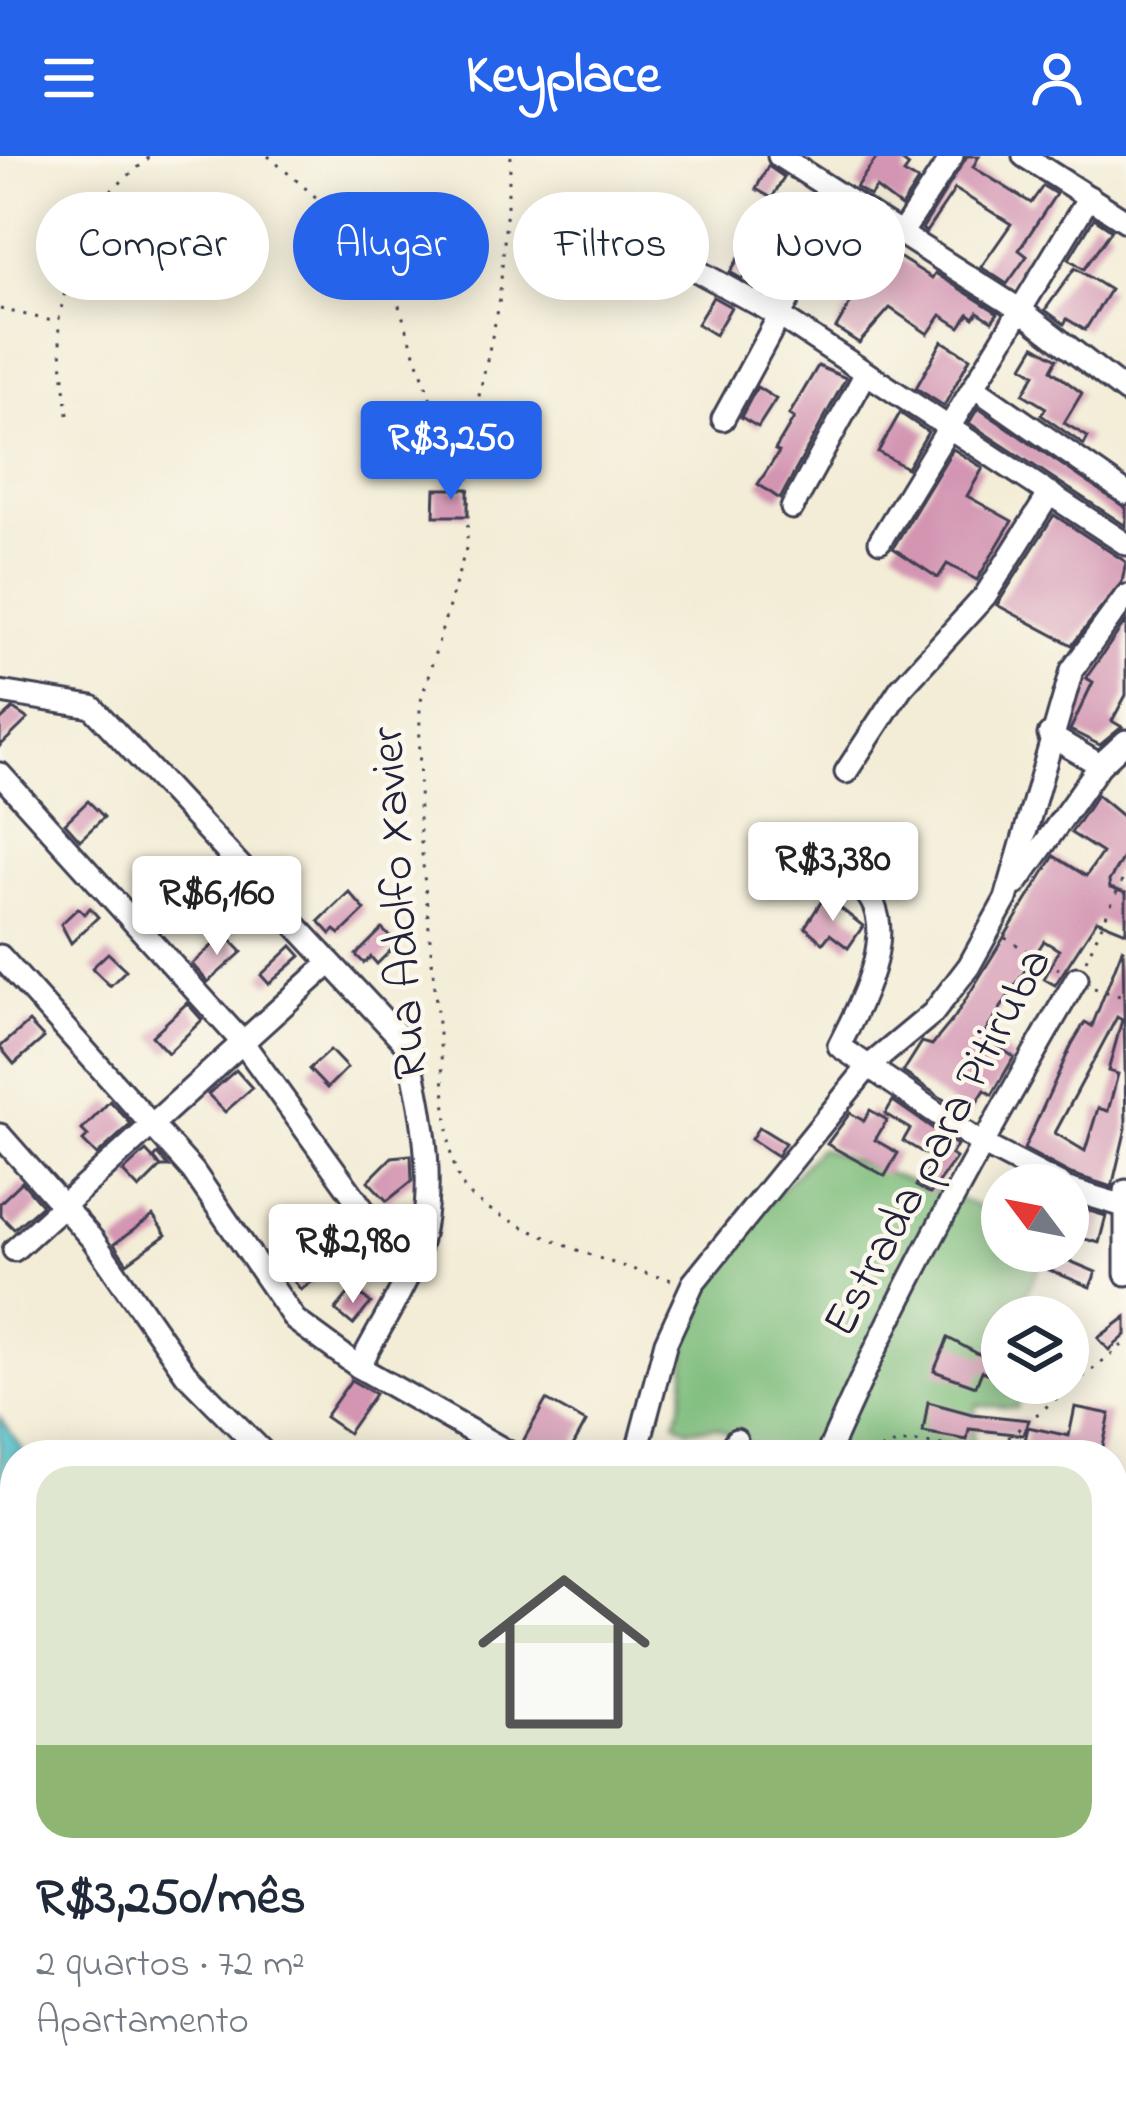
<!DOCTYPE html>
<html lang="pt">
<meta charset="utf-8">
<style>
body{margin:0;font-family:"Indie Flower",sans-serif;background:#f2f2f3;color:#1f2937;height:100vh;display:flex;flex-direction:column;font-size:45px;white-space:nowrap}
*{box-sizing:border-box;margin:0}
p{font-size:39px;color:#747a83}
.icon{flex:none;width:66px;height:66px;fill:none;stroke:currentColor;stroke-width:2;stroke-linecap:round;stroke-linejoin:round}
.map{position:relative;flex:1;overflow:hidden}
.details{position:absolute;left:0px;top:1284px;width:1128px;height:663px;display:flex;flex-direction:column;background:#fff;border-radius:48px 48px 0 0;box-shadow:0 6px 30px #0003}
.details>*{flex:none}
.top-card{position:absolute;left:36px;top:36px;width:1056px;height:108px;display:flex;gap:24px}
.needle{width:78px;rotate:302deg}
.buttons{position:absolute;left:981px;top:1008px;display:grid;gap:24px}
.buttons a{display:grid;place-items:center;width:108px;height:108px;border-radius:50%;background:#fff;box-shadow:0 6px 30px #0003;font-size:60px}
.price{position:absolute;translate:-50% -102px;padding:0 27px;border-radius:12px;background:#fff;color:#222;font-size:39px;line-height:78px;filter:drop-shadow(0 3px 6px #0008)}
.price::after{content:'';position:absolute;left:50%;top:72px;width:36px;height:27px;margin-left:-18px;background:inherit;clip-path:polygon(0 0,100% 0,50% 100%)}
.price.active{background:#2563eb;color:#fff}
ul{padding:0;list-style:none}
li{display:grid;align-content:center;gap:24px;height:636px;padding:0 36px}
li span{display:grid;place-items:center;height:372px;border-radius:36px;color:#555}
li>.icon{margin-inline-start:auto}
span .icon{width:216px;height:216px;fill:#fffc;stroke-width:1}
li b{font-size:51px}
.tag{padding:0 42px;border-radius:54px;background:#fff;box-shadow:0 6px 30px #0003;font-size:42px;line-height:108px}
.tag.active{background:#2563eb;color:#fff}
header{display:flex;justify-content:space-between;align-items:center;height:156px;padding:0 36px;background:#2563eb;color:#fff;font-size:54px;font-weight:800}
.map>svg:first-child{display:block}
</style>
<header><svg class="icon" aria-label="menu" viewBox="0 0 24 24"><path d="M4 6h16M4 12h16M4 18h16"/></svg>Keyplace<svg class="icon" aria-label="person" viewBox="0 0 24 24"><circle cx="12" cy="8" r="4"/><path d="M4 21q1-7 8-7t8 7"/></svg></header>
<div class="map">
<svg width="1126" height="1946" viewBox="0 0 1126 1946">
<rect width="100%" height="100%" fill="#fbf7ec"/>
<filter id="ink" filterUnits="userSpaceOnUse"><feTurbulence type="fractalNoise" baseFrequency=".00833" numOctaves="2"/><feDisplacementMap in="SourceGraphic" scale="24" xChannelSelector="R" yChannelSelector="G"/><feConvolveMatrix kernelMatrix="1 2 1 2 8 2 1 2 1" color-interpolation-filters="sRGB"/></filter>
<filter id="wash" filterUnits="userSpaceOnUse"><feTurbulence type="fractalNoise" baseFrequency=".004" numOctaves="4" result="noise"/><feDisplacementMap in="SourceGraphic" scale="48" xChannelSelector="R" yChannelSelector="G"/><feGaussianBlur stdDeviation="2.7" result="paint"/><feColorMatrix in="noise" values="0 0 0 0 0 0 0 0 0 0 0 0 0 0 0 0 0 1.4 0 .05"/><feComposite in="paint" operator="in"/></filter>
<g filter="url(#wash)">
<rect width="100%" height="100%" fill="#f3edd7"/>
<!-- forest -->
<path fill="#7fbd7d" stroke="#50705c" stroke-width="3" d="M819 992 1002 1059V1095H1048L1014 1161H1002V1227H1022L1017 1252 976 1249 973 1281 979 1299H771L716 1271 688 1274 675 1266C692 1227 680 1183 695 1146 714 1096 784 1034 819 992Z"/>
<!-- water -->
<polygon fill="#58c5ce" stroke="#3d7484" stroke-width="3" points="0,1261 26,1299 15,1299 15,1521 0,1515"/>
<g id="blocks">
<!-- building -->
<g fill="#d395b2" fill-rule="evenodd">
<polygon points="878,0 896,0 909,10 904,17 918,25 901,51 876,32 870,40 856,31"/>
<polygon points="967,0 979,0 973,11 1031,47 1043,30 1056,38 1019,94 1027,100 1007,128 981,111 1011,68 955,33 926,76 922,73"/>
<polygon points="768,10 784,21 772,42 756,33"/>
<polygon points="1094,62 1112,74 1084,113 1069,103"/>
<polygon points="752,81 764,89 742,123 730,116"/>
<polygon points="883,91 932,122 935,117 998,157 992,165 978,156 974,162 969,158 960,171 941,159 928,178 890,152 859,187 836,172"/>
<polygon points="1075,112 1110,134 1085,174 1067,163 1064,168 1045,154"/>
<polygon points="713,141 731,151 715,179 697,168"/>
<polygon points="942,185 970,202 944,250 916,232"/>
<polygon points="1035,190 1057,203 1051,214 1082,237 1064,267 1088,281 1084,289 1041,259 1046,252 1023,238 1035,218 1023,210"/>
<polygon points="818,210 846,222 780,343 758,328 779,296 775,294 794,262 789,259"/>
<polygon points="757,231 776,243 758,271 741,261"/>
<polygon points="978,252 1126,352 1126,370 969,267"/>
<polygon points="900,257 928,276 907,312 878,296"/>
<polygon points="953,293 983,312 967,340 1012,365 977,424 947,408 938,422 893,392"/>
<polygon points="435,333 468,333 468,360 434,360"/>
<polygon points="1054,359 1126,406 1122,426 1072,489 997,449"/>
<polygon points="1126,465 1126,539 1112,565 1122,571 1100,589 1070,574 1093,526 1086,522"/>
<polygon points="13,553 28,563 0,590 0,565"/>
<polygon points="1097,639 1126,663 1126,696 1109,725 1110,732 1126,737 1126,776 1097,764 1055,829 1044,823 1059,794 1044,785 986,875 995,880 991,886 1014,901 992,939 985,934 968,960 903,916 922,886 932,889 955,861 1054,700 1086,720 1102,697 1071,677"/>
<polygon points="88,645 104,661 80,684 65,667"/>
<polygon points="349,736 365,754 340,778 335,774 331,778 319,765"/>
<polygon points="825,740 863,770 848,792 830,778 823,787 805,771"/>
<polygon points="78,752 84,758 90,752 98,761 71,787 61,768"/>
<polygon points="382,773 397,788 377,808 371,801 364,807 356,799"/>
<polygon points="225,778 242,796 208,826 192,808"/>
<polygon points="292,790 301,800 269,828 261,819"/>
<path d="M1123 791 1126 972 1112 1031 1071 1018 1024 993 1072 888 1085 866 1092 870ZM1117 861 1122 864 1108 915 1118 918 1108 955 1098 952 1085 995 1055 977Z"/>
<polygon points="108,797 126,814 110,830 92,812"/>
<polygon points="187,847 202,864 168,897 152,880"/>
<polygon points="29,866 44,882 14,908 0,891"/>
<polygon points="330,894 347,912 327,932 309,913"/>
<polygon points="236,914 252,932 225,956 208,938"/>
<polygon points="110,945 131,968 97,999 83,985 88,980 82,974"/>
<polygon points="893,945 957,989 951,999 956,1002 930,1038 916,1030 932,1002 903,985 910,973 885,958"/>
<polygon points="870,954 887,964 875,984 898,997 885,1020 827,988 850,957 864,965"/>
<polygon points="759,971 785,987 777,1000 751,983"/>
<polygon points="146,995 161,1011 154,1002 158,998 169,1011 161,1011 139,1033 123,1016"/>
<polygon points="411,999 412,1025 387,1045 368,1025 392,1001"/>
<polygon points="22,1026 42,1049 14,1073 0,1059 0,1047"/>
<polygon points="1076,1051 1106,1060 1099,1087 1074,1080"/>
<polygon points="153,1060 166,1079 127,1107 114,1088"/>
<polygon points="306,1091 325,1115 301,1134 282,1110"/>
<polygon points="1053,1098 1096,1116 1090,1131 1047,1113"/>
<polygon points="353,1132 371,1147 353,1169 335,1154"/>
<polygon points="1126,1161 1126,1179 1109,1194 1098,1182"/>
<polygon points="1002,1171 1002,1223 982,1215 976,1230 934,1215 948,1182 984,1201"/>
<polygon points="351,1224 375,1238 348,1277 325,1261"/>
<polygon points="546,1244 586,1266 568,1299 547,1293 538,1299 522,1287"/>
<polygon points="928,1246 972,1258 1029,1264 1023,1279 969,1273 967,1284 923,1276"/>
<polygon points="1075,1251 1110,1258 1101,1299 1022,1299 1028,1271 1069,1280"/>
</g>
</g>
</g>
<g filter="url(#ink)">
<use href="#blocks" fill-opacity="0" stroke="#414052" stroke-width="3"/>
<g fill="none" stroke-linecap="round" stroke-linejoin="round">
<!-- minor casing -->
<g stroke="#414052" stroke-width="27">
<g id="minor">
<polyline points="779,0 1022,155 1126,236"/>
<polyline points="1024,0 1126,65"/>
<polyline points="901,78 952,0"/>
<polyline points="690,111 778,159 1126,388"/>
<polyline points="974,231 1126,337"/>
<polyline points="723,263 843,43"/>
<polyline points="792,352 866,217"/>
<polyline points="880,385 1089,41"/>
<path d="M0 536 92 551 407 889C424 957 440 1045 412 1111 397 1145 376 1178 359 1211"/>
<polyline points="1049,579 1100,609"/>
<polyline points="846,616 901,532 985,440 1050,337"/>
<polyline points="0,618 243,887 375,1070 414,1108"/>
<polyline points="1016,728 1100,609 1126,585"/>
<path d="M860 731C904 768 860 848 839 890L980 987 1061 1029"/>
<polyline points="0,800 193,1015 295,1164 359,1211 513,1299"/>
<polyline points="0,979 93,1084 186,1218 266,1299"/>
<polyline points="1068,1033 1124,1050"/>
<polyline points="1126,1035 1126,1118"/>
<polyline points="14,1094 330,807"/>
<polyline points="636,1299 666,1186 693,1127 868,911 933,857 969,810 1006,743 1072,514 1126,440"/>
<polyline points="726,1299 736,1284"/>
<path d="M827 1299C899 1133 987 978 1077 822"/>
<polyline points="0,1761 15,1778"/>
<polyline points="376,1946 384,1932"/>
</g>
</g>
<!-- major casing -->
<g stroke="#414052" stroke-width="33">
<g id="major">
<polyline points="1113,1478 1126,1392"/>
<polyline points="104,1946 118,1932"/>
<polyline points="1020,1946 1023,1932"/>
</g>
</g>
<!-- path -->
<g stroke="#414052" stroke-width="3" stroke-dasharray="3 9" stroke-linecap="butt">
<polyline points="268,0 381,97 430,241 466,293"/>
<path d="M511 0 499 149 470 281 467 389 420 548 419 666 450 995C454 1009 458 1026 468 1037 497 1068 629 1116 673 1124"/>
<polyline points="0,153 57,166"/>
<polyline points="68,259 58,167 82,60 151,0"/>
<polyline points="1005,782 1059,813"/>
<polyline points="1086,804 1126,716"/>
<polyline points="1094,832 1126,842"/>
<path d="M870 1299C912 1271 953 1300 998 1290L1126 1186"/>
<polyline points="1113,1815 1126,1829"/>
</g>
<!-- minor -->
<use href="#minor" stroke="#fff" stroke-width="21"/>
<!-- major -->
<use href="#major" stroke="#fff" stroke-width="27"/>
</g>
</g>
<g text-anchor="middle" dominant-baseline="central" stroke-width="9" stroke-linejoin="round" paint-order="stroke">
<!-- street labels -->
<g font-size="48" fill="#22223b" stroke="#fbf7ec">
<text transform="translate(401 747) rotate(-94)">Rua Adolfo Xavier</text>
<text transform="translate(939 987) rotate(-62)">Estrada para Pitiruba</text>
</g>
</g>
</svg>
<div class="buttons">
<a><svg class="needle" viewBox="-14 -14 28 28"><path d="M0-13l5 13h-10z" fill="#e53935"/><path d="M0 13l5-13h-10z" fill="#747a83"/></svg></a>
<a><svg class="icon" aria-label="layers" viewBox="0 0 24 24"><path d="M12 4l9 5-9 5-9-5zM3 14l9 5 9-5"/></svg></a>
</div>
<b class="price active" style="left:451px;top:347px">R$3,250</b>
<b class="price" style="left:833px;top:768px">R$3,380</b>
<b class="price" style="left:217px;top:802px">R$6,160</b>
<b class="price" style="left:353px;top:1150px">R$2,980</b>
<div class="top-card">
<a class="tag">Comprar</a>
<a class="tag active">Alugar</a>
<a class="tag">Filtros</a>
<a class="tag">Novo</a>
</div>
<section class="details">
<ul>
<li><span style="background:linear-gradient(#dfe7d0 75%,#8fb573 0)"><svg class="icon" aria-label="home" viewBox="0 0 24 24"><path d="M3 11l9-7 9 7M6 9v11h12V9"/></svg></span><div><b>R$3,250/mês</b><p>2 quartos · 72 m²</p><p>Apartamento</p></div></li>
</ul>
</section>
</div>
